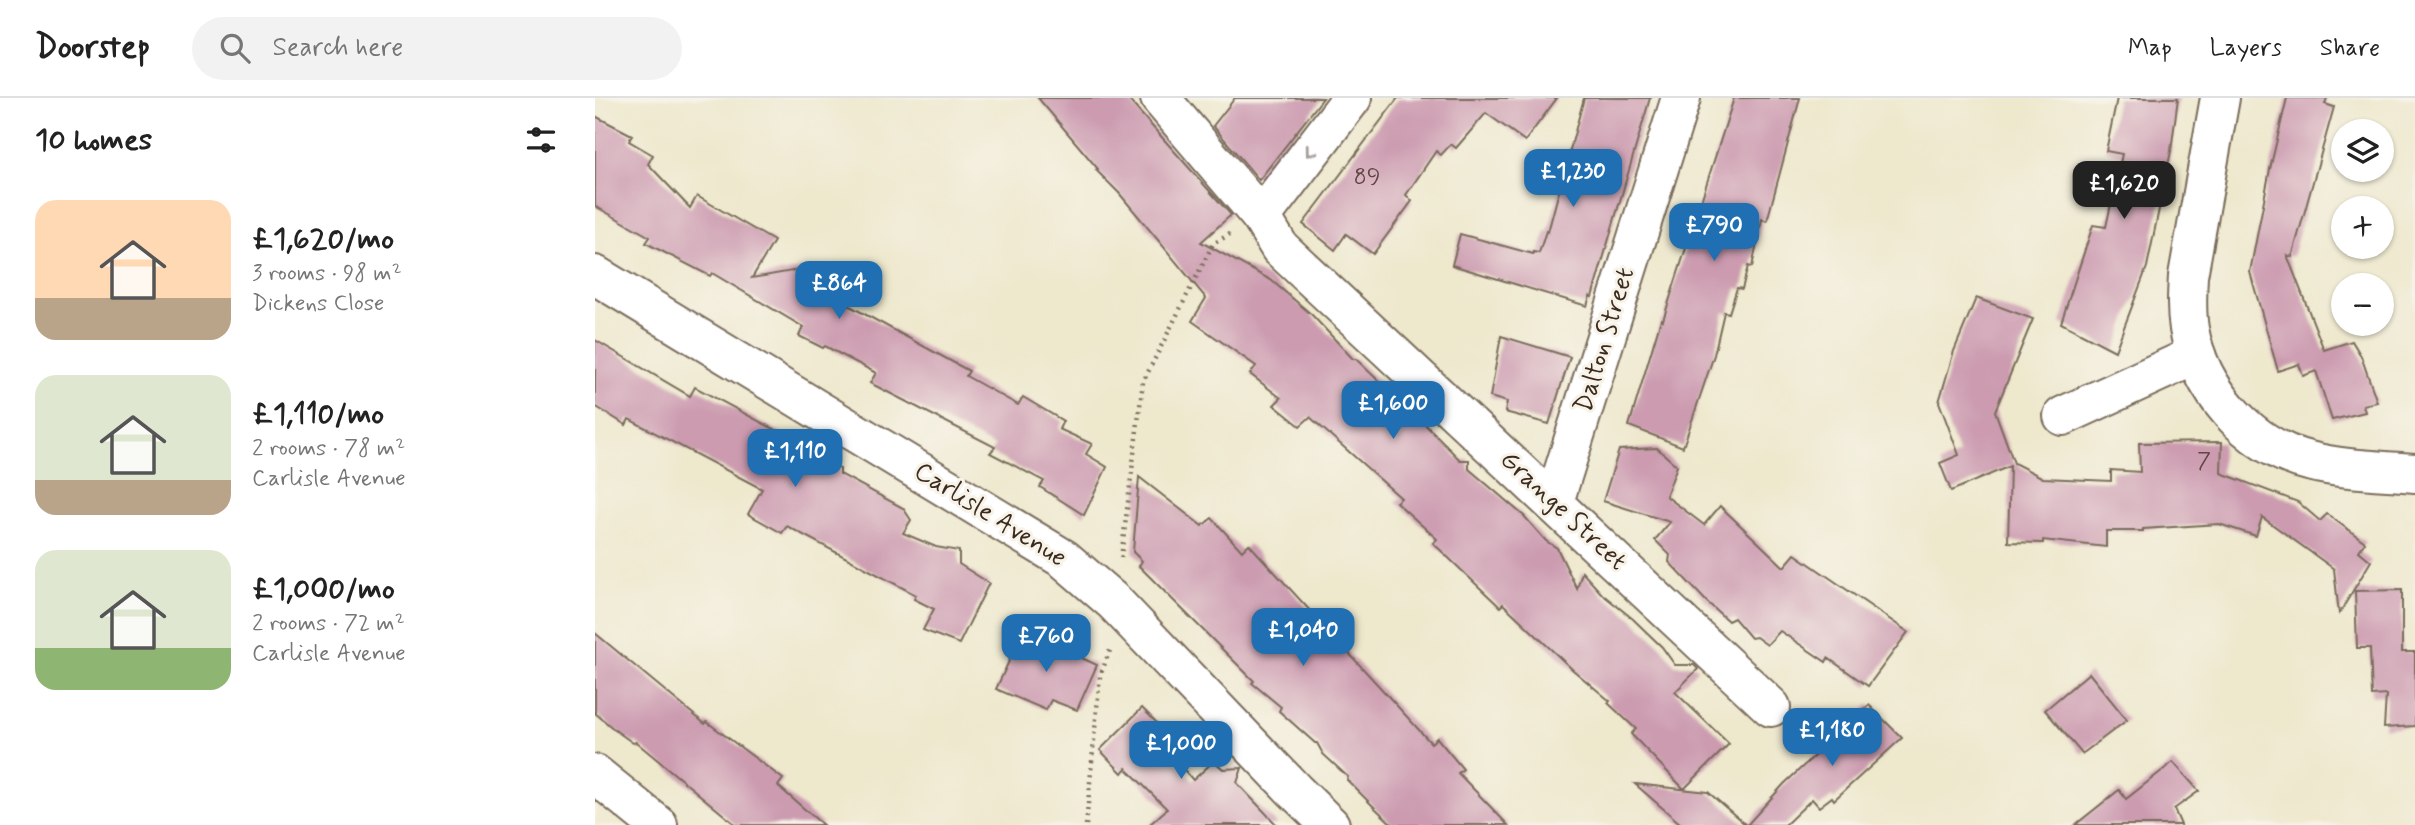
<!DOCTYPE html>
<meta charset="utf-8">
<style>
body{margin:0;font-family:Mynerve,sans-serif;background:#f2f2f2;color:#222;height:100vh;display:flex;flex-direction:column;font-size:26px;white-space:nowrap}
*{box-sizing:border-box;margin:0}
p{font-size:23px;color:#767676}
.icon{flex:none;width:38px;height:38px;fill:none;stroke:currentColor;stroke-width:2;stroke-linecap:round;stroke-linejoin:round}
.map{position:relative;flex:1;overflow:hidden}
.panel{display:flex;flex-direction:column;background:#fff;width:595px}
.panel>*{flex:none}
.tools{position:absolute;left:1736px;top:21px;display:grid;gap:14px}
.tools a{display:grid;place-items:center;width:63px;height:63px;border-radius:50%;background:#fff;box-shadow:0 2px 5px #0004;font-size:35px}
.price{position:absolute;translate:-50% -60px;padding:0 16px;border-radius:14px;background:#1f6fb2;color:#fff;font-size:23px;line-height:46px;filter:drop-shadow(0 2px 4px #0008)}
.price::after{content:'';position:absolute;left:50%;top:42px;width:21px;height:16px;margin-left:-10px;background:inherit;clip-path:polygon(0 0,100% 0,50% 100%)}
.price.current{background:#222;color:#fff}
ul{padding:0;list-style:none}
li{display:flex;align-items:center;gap:21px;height:175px;padding:0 35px}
li span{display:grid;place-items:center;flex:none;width:196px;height:140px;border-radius:21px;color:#555}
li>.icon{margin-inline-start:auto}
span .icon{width:84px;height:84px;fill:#fffc;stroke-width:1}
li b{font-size:30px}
h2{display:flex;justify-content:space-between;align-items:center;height:84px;padding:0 35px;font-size:30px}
header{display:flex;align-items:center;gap:42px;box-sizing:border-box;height:98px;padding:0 35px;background:#fff;border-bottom:2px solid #e0e0e0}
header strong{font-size:33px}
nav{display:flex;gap:38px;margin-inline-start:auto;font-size:24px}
.search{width:490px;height:63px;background:#f2f2f2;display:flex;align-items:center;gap:18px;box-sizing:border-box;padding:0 24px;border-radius:38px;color:#767676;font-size:26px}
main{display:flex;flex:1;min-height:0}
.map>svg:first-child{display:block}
</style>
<header>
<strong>Doorstep</strong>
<div class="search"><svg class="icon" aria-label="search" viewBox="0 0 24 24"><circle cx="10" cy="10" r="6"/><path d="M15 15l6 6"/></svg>Search here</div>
<nav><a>Map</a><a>Layers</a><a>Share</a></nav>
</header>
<main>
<section class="panel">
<h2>10 homes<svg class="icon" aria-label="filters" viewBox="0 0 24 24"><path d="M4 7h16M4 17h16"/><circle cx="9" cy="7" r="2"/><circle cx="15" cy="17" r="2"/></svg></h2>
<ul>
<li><span style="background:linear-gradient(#ffd9b3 70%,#b9a48a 0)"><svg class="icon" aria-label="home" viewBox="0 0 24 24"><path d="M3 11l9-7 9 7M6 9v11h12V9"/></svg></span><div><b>£1,620/mo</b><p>3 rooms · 98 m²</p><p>Dickens Close</p></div></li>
<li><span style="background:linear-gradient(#dfe7d0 75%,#b9a48a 0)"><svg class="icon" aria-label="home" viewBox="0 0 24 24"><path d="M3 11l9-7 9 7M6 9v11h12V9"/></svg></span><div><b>£1,110/mo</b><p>2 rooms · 78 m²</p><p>Carlisle Avenue</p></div></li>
<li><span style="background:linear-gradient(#dfe7d0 70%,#8fb573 0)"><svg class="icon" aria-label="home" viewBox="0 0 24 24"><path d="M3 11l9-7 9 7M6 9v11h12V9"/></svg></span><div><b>£1,000/mo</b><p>2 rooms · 72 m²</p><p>Carlisle Avenue</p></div></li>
</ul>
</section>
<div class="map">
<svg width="1820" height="727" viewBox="0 0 1820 727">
<rect width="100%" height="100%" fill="#f7f3e8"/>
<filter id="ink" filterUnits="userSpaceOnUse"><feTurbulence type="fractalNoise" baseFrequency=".0143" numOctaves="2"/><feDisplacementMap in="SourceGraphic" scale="14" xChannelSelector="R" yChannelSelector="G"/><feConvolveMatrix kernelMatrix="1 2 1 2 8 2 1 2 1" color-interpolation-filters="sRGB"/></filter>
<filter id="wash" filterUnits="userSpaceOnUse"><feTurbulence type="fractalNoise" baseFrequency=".00686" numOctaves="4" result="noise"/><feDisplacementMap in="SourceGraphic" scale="28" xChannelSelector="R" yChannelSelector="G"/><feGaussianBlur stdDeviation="1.57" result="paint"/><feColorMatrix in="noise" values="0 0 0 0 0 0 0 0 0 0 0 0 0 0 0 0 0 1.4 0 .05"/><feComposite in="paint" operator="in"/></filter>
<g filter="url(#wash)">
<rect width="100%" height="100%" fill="#eee8cd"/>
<g id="blocks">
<!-- building -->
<g fill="#cc9bb0">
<polygon points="443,0 532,0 636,117 606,144 676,182 717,217 758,261 761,261 818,316 820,316 865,362 874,362 874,371 929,418 951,443 962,450 982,491 987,474 1007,496 1038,521 1067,549 1080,567 1099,567 1103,571 1080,594 1134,646 1089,691 1036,636 1041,631 1013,605 1015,603 978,572 908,506 905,509 838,445 842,441 801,404 806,400 715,319 705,328 679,307 686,300 655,276 661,268 597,223 611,200 524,95 501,72 503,71"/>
<polygon points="640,0 728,0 664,82 618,28"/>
<polygon points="803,0 962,0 930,43 891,15 861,50 856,46 846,57 841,53 811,97 817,103 778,156 751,136 740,152 708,126"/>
<polygon points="989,0 1055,0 997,199 995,198 992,208 857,167 865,136 938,156 938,154 944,155 951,133 953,134"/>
<polygon points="1139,0 1205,0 1172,123 1167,121 1157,169 1153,168 1147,191 1142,190 1134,215 1129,214 1119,257 1088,349 1034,328 1066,221 1068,222"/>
<polygon points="1522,0 1583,0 1576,53 1552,169 1520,253 1466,225 1498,127 1511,129 1527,56 1511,53"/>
<polygon points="1692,0 1732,0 1730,6 1739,9 1697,159 1692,157 1729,252 1757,243 1766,258 1782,304 1768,307 1770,314 1737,322 1721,273 1708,278 1704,266 1683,273 1655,174 1675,71"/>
<polygon points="0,18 37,37 34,43 58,57 53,66 95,110 102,98 179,143 157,180 214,170 260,195 253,207 374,273 371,278 423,307 428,299 468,323 464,331 497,346 491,356 512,369 489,417 445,389 449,383 395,355 400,349 275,285 281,275 230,248 228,250 204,238 208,229 117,175 115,178 51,145 55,139 0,108"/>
<polygon points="1381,200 1438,221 1400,313 1419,365 1448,380 1516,383 1516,372 1545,374 1544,345 1627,344 1626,375 1703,404 1725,423 1732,416 1770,444 1764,453 1776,463 1744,516 1739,471 1667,419 1661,438 1624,426 1548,431 1548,433 1511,433 1511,449 1448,442 1448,445 1413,444 1415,368 1356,393 1345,365 1364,357 1344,304 1359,253"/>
<polygon points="906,238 975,259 954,326 910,314 912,304 895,299"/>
<polygon points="0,242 95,298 100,289 220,353 219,355 245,371 245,376 308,410 316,422 308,435 341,449 364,453 364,466 394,485 364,546 328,532 339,511 319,501 321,497 192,428 187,435 153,416 167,391 34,321 31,327 0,308"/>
<polygon points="1062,350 1082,368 1071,398 1109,427 1125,408 1189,469 1200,456 1313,534 1273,588 1233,560 1231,564 1185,533 1172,547 1161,539 1156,540 1139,520 1133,523 1112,504 1074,464 1075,457 1060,442 1075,424 1008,403 1024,352"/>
<polygon points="544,379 607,428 617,420 647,453 654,446 836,645 842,640 868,671 863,675 913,727 798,727 781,711 752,682 753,679 728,656 722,645 720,645 684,613 686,609 657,585 659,583 544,468 547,463 538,454"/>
<polygon points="1807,492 1807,554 1820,554 1820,628 1789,630 1791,597 1777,598 1775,550 1762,550 1760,493"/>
<polygon points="428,533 502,567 482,612 456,602 451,612 401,591"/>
<polygon points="0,535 110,626 112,624 188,681 183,688 228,727 141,727 41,644 38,645 20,632 0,615"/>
<polygon points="1494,575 1532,622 1487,656 1450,612"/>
<polygon points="1274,607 1307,640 1239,702 1237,699 1224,709 1217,701 1190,727 1152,727 1189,686"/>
<polygon points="547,610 571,634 563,642 598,682 619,663 628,671 647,670 642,685 682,727 554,727 572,711 531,670 527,675 505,652"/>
<polygon points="1578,664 1604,693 1579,711 1586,727 1480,727 1524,692 1531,701"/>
<polygon points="1040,686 1113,694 1151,727 1087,727"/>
</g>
</g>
</g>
<g filter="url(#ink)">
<use href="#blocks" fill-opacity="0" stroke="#7a6c5b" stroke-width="2"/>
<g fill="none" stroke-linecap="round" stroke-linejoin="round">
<!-- minor casing -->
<g stroke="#7a6c5b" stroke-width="42">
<g id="minor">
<polyline points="565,0 666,119 685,150 1176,609"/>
<path d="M1625 0 1593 178C1592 196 1591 213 1594 231 1605 291 1653 348 1714 363 1748 372 1785 372 1820 375"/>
<polyline points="666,119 757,0"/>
<polyline points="0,177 469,461 519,504 699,692 735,727"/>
<polyline points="1468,318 1601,257"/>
<polyline points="959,404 1086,0"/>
<polyline points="0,676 63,727"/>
</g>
</g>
<!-- path -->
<g stroke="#7a6c5b" stroke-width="4.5" stroke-dasharray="2 5" stroke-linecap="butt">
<polyline points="526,460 548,284 618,146 635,136"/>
<polyline points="491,727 505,578 515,552"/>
</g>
<!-- minor -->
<use href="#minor" stroke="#fff" stroke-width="38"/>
</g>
<!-- one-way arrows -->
<defs><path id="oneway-chevron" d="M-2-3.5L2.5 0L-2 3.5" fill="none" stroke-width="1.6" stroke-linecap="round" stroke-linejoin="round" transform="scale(1.75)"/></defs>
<use stroke="#a79f9a" href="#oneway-chevron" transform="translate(715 54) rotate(127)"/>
</g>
<g text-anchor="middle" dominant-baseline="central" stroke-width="6" stroke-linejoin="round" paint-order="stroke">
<!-- number labels -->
<g font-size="23" fill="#5f4642">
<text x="772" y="80">89</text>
<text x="1609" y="364">7</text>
</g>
<!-- street labels -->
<g font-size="26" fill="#3b2a1e" stroke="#f7f3e8">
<text transform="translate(1010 242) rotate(-73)">Dalton Street</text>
<text transform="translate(968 413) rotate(43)">Grange Street</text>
<text transform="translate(395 417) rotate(32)">Carlisle Avenue</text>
</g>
</g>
</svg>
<div class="tools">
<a><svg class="icon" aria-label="layers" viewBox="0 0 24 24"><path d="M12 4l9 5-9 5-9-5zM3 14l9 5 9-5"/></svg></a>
<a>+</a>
<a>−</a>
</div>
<b class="price" style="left:978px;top:111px">£1,230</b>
<b class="price current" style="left:1529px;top:123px">£1,620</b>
<b class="price" style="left:1119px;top:165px">£790</b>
<b class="price" style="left:244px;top:223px">£864</b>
<b class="price" style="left:798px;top:343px">£1,600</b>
<b class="price" style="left:200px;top:391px">£1,110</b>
<b class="price" style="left:708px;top:570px">£1,040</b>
<b class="price" style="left:451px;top:576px">£760</b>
<b class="price" style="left:1237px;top:670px">£1,180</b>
<b class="price" style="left:586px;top:683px">£1,000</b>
</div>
</main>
